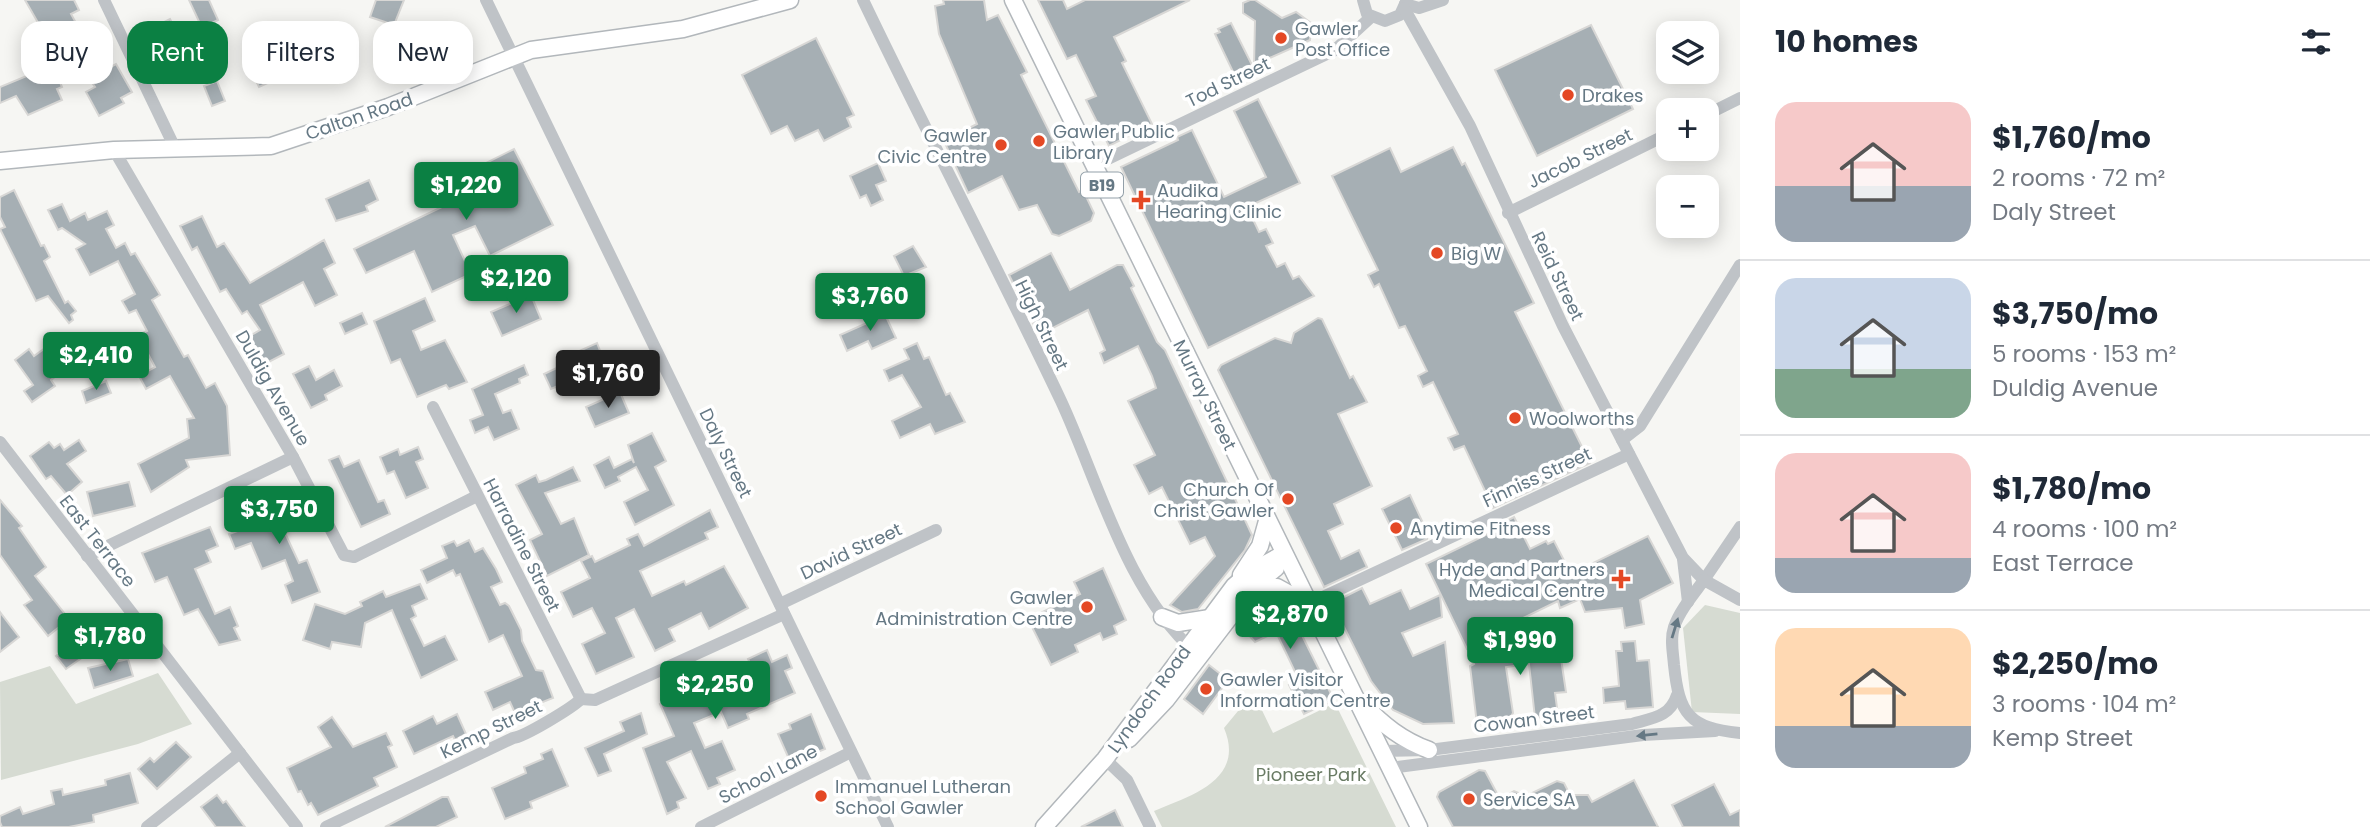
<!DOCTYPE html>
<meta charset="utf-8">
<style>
body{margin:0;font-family:Poppins,sans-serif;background:#f2f2f3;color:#1f2937;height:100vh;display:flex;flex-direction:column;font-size:26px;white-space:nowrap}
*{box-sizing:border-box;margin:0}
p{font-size:23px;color:#747a83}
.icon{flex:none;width:38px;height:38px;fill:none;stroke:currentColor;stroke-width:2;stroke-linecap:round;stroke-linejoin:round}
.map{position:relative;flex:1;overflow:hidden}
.side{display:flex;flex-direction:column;background:#fff;width:630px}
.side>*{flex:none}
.hud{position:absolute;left:21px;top:21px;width:665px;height:63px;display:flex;gap:14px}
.buttons{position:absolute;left:1656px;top:21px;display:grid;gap:14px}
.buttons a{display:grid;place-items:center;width:63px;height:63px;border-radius:14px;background:#fff;box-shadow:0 4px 18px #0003;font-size:35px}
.price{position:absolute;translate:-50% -60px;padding:0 16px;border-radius:7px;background:#0b8043;color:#fff;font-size:23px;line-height:46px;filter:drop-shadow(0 2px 4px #0008)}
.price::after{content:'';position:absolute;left:50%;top:42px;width:21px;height:16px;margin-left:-10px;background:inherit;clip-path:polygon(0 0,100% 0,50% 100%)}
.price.active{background:#222;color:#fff}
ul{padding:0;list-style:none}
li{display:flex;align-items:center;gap:21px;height:175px;padding:0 35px}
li+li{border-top:2px solid #e0e1e3}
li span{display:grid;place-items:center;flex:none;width:196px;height:140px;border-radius:21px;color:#555}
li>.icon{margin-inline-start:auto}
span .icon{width:84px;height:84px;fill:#fffc;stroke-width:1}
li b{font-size:30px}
h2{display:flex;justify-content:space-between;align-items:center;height:84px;padding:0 35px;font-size:30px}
.tag{padding:0 24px;border-radius:21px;background:#fff;box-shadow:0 4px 18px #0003;font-size:24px;line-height:63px}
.tag.active{background:#0b8043;color:#fff}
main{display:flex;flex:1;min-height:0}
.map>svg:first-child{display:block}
</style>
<main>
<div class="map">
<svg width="1740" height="827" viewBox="0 0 1740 827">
<rect width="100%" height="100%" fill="#f6f6f3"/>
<!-- green -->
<g fill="#d6dbd2">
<polygon points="1705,605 1740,613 1740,714 1692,712 1683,628"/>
<polygon points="50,666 76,704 158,673 192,724 138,744 1,780 0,682"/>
<path d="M1258 702 1273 733 1335 703 1396 827H1162L1154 811C1190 796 1246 780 1224 728L1238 711Z"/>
</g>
<!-- building -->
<g fill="#a6afb4" stroke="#d8d7d5" stroke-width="2">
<polygon points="25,0 74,0 79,10 71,14 82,34 52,47"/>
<polygon points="189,0 209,0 218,20 202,28"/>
<polygon points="376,0 404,0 394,25 370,17"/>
<polygon points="943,0 984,0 987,20 998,15 1027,72 1021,75 1079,192 1083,190 1094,213 1091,221 1059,236 1052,234 1037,205 1019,210 1002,176 968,193 944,141 977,124 939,34 935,6 944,4"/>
<polygon points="1038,0 1063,0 1067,9 1085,0 1190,0 1114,37 1126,61 1122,63 1152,124 1109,146 1086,100 1096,96 1076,55 1067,59"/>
<polygon points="1250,0 1255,0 1282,18 1296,12 1311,23 1310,40 1254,65 1255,21 1243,13 1243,3"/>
<polygon points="170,19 178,36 182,34 188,47 192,45 202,66 164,83 162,79 157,82 147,60 161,50 154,27"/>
<polygon points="1231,23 1252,65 1234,74 1215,34 1220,32 1218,29"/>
<polygon points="1591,25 1633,109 1537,156 1495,70"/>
<polygon points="335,30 350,63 332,72 316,39"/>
<polygon points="816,38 854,115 847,118 851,127 824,141 818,130 795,141 787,126 771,134 742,75"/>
<polygon points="292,44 303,67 259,87 248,63"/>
<polygon points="116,64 132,92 121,98 124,103 99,116 86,92 95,87 89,78"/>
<polygon points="53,65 62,87 57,89 62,100 28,115 16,96 0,103 0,87"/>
<polygon points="217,81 225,101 212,106 204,86"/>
<polygon points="1258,99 1300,183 1247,207 1259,232 1266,229 1273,243 1266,246 1277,267 1285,263 1293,279 1299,276 1314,296 1208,348 1121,167 1178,140 1177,137 1192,130 1224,197 1266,177 1234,111"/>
<polygon points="1453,147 1462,165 1465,163 1534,303 1515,312 1590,463 1493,508 1464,446 1454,450 1448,438 1458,434 1433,382 1423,387 1418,376 1427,371 1405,326 1399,328 1379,284 1374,287 1368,275 1378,270 1332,176 1390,148 1401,172"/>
<polygon points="514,149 553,225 490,256 475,226 453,235 471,274 432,292 414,251 366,273 354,249 442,207 439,198 459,189 454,179"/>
<polygon points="878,163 886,181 876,185 883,200 871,206 866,195 860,198 850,176"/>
<polygon points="369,180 378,200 366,206 368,211 336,221 326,199"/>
<polygon points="14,190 41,246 44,245 50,257 44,261 65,303 68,301 76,311 71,315 73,320 69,323 48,296 36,301 0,229 5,227 0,217 0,197"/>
<polygon points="62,204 70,221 85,213 88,220 107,211 114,225 106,229 116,248 125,243 131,255 135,253 160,295 152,300 184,357 188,355 206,388 215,383 227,406 230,455 186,460 189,467 151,492 138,464 189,438 187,419 194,418 170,376 146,389 139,376 155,367 138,335 147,331 136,310 129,313 122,301 135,294 118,261 90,275 76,249 85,244 62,228 58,230 48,210"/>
<polygon points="202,216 217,247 224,243 250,283 324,240 335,263 324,269 337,295 315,306 303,282 260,305 284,354 263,365 248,337 260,330 247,311 242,314 226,289 220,292 197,247 192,250 180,226"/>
<polygon points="913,246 926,267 904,276 894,256"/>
<polygon points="1051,253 1070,290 1117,265 1123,265 1134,286 1131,288 1157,342 1165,350 1252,535 1245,550 1198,609 1182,612 1170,605 1215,556 1205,537 1190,544 1162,487 1149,494 1134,465 1155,455 1128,401 1156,388 1152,376 1138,346 1104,363 1100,353 1105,350 1088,310 1039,335 1009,275"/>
<polygon points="531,295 541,319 502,336 491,312"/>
<polygon points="425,298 435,321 413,331 421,350 445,340 467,382 449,389 446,385 417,397 400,359 391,363 374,321"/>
<polygon points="883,310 896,338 872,349 868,341 847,351 840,335 867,323 864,318"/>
<polygon points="362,313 367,324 345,334 340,323"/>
<polygon points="1318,318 1322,319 1350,378 1353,376 1367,402 1338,414 1372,486 1334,504 1343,524 1328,531 1341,559 1359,550 1367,567 1324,587 1218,370 1221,365 1275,338 1291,343 1294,333"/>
<polygon points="597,343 606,366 577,381 576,378 551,389 544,374 559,367 557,361"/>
<polygon points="917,343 924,359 929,357 946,395 950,393 965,422 935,434 930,424 900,438 892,421 921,407 902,375 889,381 884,370 909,359 904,349"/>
<polygon points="48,346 65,369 51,380 55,386 32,402 24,391 33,385 15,360 29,349 34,356"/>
<polygon points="524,365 528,375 519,379 520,383 495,394 503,413 511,410 519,429 494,440 488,427 475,433 470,420 483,415 472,389"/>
<polygon points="309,366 316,380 334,370 342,386 325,395 327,400 311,408 293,374"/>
<polygon points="106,381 111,393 86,403 82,391"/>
<polygon points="620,392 629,413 595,427 586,407"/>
<polygon points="652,433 666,461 655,467 674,505 635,525 624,502 648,490 636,467 618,477 620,481 605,488 594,465 609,457 614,468 632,459 634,463 628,445"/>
<polygon points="79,440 86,451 67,464 82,482 67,495 51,476 46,479 30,456 49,442 54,448 60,444 64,450"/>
<polygon points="418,447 423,459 416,462 428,488 406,498 394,471 387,474 380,457 398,449 400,455"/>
<polygon points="339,456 344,467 359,460 378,502 384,500 390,514 361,527 329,460"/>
<polygon points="573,467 580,481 545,493 561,524 574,518 589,555 547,576 530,540 542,534 516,485 536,475 539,482 546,480"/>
<polygon points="129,482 135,506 93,516 87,492"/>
<polygon points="286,492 301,526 285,533 299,563 307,560 320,592 292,603 285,585 293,581 285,560 262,569 251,543 235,549 229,534 263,522 259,513 275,507 271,498"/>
<polygon points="1410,495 1428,534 1427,539 1402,550 1382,509"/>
<polygon points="0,500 22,526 19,528 46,567 35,576 69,619 48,636 24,605 32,600 0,555"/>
<polygon points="710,510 718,527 705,533 708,539 640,571 652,596 684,581 686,585 724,566 748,608 709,629 701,613 669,629 675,641 655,651 634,609 616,618 634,657 596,674 582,644 605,633 592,608 573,617 561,592 590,578 581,561 592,556 595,562 630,545 627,539 638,534 644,546"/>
<polygon points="1514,517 1530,549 1546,541 1548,544 1554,541 1571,574 1648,536 1673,583 1640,600 1644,624 1625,628 1622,608 1585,612 1580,599 1560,608 1558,601 1484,637 1486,641 1467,649 1426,564 1502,527 1501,524"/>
<polygon points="210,527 218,546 206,551 211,562 195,569 215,614 230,607 238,626 234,628 240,640 219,645 198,609 184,615 167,577 155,582 142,553"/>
<polygon points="469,540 475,552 483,548 496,569 502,582 491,587 500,605 505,603 509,606 521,630 522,641 536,670 543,671 553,698 515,713 510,702 493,710 485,692 522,676 503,635 489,642 460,574 456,576 453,570 427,583 421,570 447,558 442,546 454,541 457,546"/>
<polygon points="1103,568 1126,620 1114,626 1117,634 1103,640 1100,633 1075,645 1078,652 1051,665 1028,619 1080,594 1074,582"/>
<polygon points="420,584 427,599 412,606 416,616 411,619 424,646 445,636 457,660 421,678 392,610 365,623 361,647 332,642 330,649 303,640 315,604 345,614 362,606 360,602 383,591 386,597"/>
<polygon points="1362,588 1370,604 1401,590 1410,609 1440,595 1442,617 1402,633 1413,656 1445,642 1454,723 1423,724 1393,710 1371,681 1332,603"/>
<polygon points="1263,598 1274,598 1287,605 1334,700 1304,714 1289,685 1299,680 1276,632 1255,642 1239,624"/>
<polygon points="0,612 19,637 0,652"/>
<polygon points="85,618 103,643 66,669 56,656 77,641 69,630"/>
<polygon points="1556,625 1566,692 1555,693 1558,715 1535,718 1529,664 1506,667 1513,713 1508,721 1477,724 1470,666 1474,664 1471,657 1522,653 1519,630"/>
<polygon points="1635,641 1637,661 1649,660 1653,707 1626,709 1625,701 1604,703 1603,688 1619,686 1616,651 1622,651 1621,642"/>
<polygon points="767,650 772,662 787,655 792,668 785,671 795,693 747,714 749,719 728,728 721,712 694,723 705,748 722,741 735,770 717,778 720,784 708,789 691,751 667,762 686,798 677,802 679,808 667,814 643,748 674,736 660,704 716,683 715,680 750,663 748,659"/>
<polygon points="128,659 133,676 94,688 88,668"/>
<polygon points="1209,665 1228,680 1203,714 1184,699"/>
<polygon points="641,713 647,734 604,754 611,771 598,776 585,748 624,731 620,722"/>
<polygon points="457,714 466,734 455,740 453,736 414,754 403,731 433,716 437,724"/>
<polygon points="811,714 825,749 801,759 800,755 789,759 778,734 791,729 789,724"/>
<polygon points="332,717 353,747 386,733 392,745 388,747 397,767 374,778 378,786 318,815 311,803 308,805 301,791 298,792 287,768 331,747 318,727"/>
<polygon points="176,742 191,757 157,789 138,769 150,758 154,762"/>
<polygon points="552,749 568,786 530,802 532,808 505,819 492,788 526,773 524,767 543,759 541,754"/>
<polygon points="1479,770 1485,771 1500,799 1514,791 1526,796 1557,781 1564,783 1570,795 1588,795 1592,802 1634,780 1658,827 1453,827 1437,797 1439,792"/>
<polygon points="130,773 138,803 93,815 94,822 69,827 2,827 0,822 0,816 20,807 23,814 54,804 51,791 62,789 63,795 106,785 105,780"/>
<polygon points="1714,784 1730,815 1740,810 1740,827 1683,827 1672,805"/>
<polygon points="217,795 223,803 226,801 245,827 216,827 201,807"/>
<polygon points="442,797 448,797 457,817 436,827 385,827"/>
<polygon points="1115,810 1123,827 1081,827"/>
</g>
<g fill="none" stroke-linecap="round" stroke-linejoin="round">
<!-- major casing -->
<g stroke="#b2b7bb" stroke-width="19">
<g id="major">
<polyline points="1013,0 1419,827"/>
<polyline points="0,161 114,150 271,146 388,107 531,50 683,29 790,0"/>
<polyline points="1241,575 1260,546 1267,521"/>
<polyline points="1253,587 1277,587 1308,604"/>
<polyline points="1162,617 1178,623 1210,618"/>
<path d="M1363 704C1383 725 1402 740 1429 750"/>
<polyline points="1129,739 1166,700 1253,587 1276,568"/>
<polyline points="1044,827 1105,759 1234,586 1249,573 1283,554"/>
</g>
</g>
<!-- minor -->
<g stroke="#bfc3c7" stroke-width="12">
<polyline points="104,0 175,148"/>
<polyline points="486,0 888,827"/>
<path d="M863 0C927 134 997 266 1061 401 1099 483 1126 591 1195 652"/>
<polyline points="1363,0 1367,14 1385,21 1400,15 1405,4"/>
<polyline points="1405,4 1419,8 1443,0"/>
<polyline points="1404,8 1470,126 1563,326 1683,558 1704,580 1740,527"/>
<polyline points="1706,115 1740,98"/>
<polyline points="114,150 293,457 344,555 354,557 477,496"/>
<polyline points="1093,166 1335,50 1371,17"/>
<polyline points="1508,213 1668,134"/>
<polyline points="433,407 581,699"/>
<polyline points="1622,440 1640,426 1740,265"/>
<polyline points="0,442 297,827"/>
<polyline points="87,556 293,457"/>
<polyline points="1683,559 1688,602"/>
<path d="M1740 600 1704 580C1693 595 1680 610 1674 627 1670 639 1673 652 1674 665 1679 714 1689 728 1740 733"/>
<polyline points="780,604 936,530"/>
<polyline points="1308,604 1629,454"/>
<polyline points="581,699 595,700 784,614"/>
<path d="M1382 751 1429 750 1632 724C1653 718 1670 717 1677 695"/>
<polyline points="1105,759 1127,780 1150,827"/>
<polyline points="1390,768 1643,735 1715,731"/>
<polyline points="147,827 240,753"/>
<path d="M326 827 513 738C524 737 572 708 581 699"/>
<polyline points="701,827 851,752"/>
</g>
<!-- major -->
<use href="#major" stroke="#fff" stroke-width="16"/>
</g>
<!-- one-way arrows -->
<defs><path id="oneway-solid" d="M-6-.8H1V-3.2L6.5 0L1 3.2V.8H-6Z" transform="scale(1.75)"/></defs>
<g fill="#657884">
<use href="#oneway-solid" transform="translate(1675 628) rotate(-73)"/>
<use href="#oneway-solid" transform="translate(1647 735) rotate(174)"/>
</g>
<!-- markers -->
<g fill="#e44824" stroke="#fff" stroke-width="2.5">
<circle cx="1281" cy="38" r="7"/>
<circle cx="1568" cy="95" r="7"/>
<circle cx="1039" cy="141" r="7"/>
<circle cx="1001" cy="145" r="7"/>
<path d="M1137.5 189.5h7v7h7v7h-7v7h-7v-7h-7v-7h7z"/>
<circle cx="1437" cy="253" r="7"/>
<circle cx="1515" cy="418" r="7"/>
<circle cx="1288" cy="499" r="7"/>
<circle cx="1396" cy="528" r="7"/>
<path d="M1617.5 568.5h7v7h7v7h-7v7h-7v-7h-7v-7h7z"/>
<circle cx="1087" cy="607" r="7"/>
<circle cx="1206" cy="689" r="7"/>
<circle cx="821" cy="796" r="7"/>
<circle cx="1469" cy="799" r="7"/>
</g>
<g text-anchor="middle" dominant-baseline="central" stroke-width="7" stroke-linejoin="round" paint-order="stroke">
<!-- shield labels -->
<rect fill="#fff" stroke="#93a0a9" stroke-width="2" x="1081" y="172.5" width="42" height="25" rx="5"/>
<g font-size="16" font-weight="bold" fill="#657884">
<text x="1102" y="185">B19</text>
</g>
<!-- poi labels -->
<g font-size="18" fill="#657884" stroke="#fff" text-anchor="start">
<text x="1295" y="28">Gawler<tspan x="1295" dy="21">Post Office</tspan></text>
<text x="1582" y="95">Drakes</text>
<text x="1053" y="131">Gawler Public<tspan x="1053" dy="21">Library</tspan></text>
<text x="987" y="135" text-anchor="end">Gawler<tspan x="987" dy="21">Civic Centre</tspan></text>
<text x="1157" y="190">Audika<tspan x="1157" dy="21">Hearing Clinic</tspan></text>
<text x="1451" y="253">Big W</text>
<text x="1529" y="418">Woolworths</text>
<text x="1274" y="489" text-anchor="end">Church Of<tspan x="1274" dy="21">Christ Gawler</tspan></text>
<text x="1410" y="528">Anytime Fitness</text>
<text x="1605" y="569" text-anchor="end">Hyde and Partners<tspan x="1605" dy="21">Medical Centre</tspan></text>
<text x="1073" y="597" text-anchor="end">Gawler<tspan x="1073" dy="21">Administration Centre</tspan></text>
<text x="1220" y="679">Gawler Visitor<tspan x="1220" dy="21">Information Centre</tspan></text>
<text x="835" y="786">Immanuel Lutheran<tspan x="835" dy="21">School Gawler</tspan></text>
<text x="1483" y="799">Service SA</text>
</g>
<!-- street labels -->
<g font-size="18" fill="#657884" stroke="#fff">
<text transform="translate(1228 82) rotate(-26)">Tod Street</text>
<text transform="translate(359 116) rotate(-19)">Calton Road</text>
<text transform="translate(1580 158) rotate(-26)">Jacob Street</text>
<text transform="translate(1558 276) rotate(64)">Reid Street</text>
<text transform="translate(1042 325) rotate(64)">High Street</text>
<text transform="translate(273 388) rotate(60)">Duldig Avenue</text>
<text transform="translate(1205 395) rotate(64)">Murray Street</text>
<text transform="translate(726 453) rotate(64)">Daly Street</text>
<text transform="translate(1537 477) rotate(-25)">Finniss Street</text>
<text transform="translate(98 541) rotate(52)">East Terrace</text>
<text transform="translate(522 545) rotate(63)">Harradine Street</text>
<text transform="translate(851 551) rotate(-25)">David Street</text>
<text transform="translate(1149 699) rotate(-54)">Lyndoch Road</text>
<text transform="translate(1534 719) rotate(-7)">Cowan Street</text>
<text transform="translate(491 729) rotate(-26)">Kemp Street</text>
<text transform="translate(768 774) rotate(-27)">School Lane</text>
</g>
<!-- park labels -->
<g font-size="18" fill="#697b64" stroke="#fff">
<text x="1311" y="774">Pioneer Park</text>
</g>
</g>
</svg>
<div class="buttons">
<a><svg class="icon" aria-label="layers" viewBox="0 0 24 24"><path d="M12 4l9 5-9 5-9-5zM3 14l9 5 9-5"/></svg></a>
<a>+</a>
<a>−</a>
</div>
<b class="price" style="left:466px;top:222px">$1,220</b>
<b class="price" style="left:516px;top:315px">$2,120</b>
<b class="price" style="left:870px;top:333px">$3,760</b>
<b class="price" style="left:96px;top:392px">$2,410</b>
<b class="price active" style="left:608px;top:410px">$1,760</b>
<b class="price" style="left:279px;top:546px">$3,750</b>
<b class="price" style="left:1290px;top:651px">$2,870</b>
<b class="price" style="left:110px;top:673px">$1,780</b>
<b class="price" style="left:1520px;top:677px">$1,990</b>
<b class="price" style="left:715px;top:721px">$2,250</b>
<div class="hud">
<a class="tag">Buy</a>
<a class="tag active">Rent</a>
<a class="tag">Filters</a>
<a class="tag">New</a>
</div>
</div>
<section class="side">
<h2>10 homes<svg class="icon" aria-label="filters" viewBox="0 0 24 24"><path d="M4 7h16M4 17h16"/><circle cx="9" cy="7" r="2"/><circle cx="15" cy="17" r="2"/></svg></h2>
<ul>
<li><span style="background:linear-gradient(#f6c9c9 60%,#9aa5b1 0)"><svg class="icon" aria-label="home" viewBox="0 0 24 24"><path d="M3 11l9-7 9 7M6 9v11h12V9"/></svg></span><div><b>$1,760/mo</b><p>2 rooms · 72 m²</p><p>Daly Street</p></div></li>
<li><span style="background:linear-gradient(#c9d6e8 65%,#7fa58c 0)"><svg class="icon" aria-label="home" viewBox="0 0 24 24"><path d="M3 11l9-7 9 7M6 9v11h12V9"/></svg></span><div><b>$3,750/mo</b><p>5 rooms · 153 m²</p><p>Duldig Avenue</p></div></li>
<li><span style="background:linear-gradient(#f6c9c9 75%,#9aa5b1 0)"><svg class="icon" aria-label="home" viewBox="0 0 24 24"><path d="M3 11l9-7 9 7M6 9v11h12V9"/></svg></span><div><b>$1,780/mo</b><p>4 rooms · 100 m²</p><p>East Terrace</p></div></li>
<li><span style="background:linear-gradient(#ffd9b3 70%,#9aa5b1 0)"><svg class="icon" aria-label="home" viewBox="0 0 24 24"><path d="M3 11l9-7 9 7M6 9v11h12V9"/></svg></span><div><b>$2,250/mo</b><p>3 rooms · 104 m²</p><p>Kemp Street</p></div></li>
</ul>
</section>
</main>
